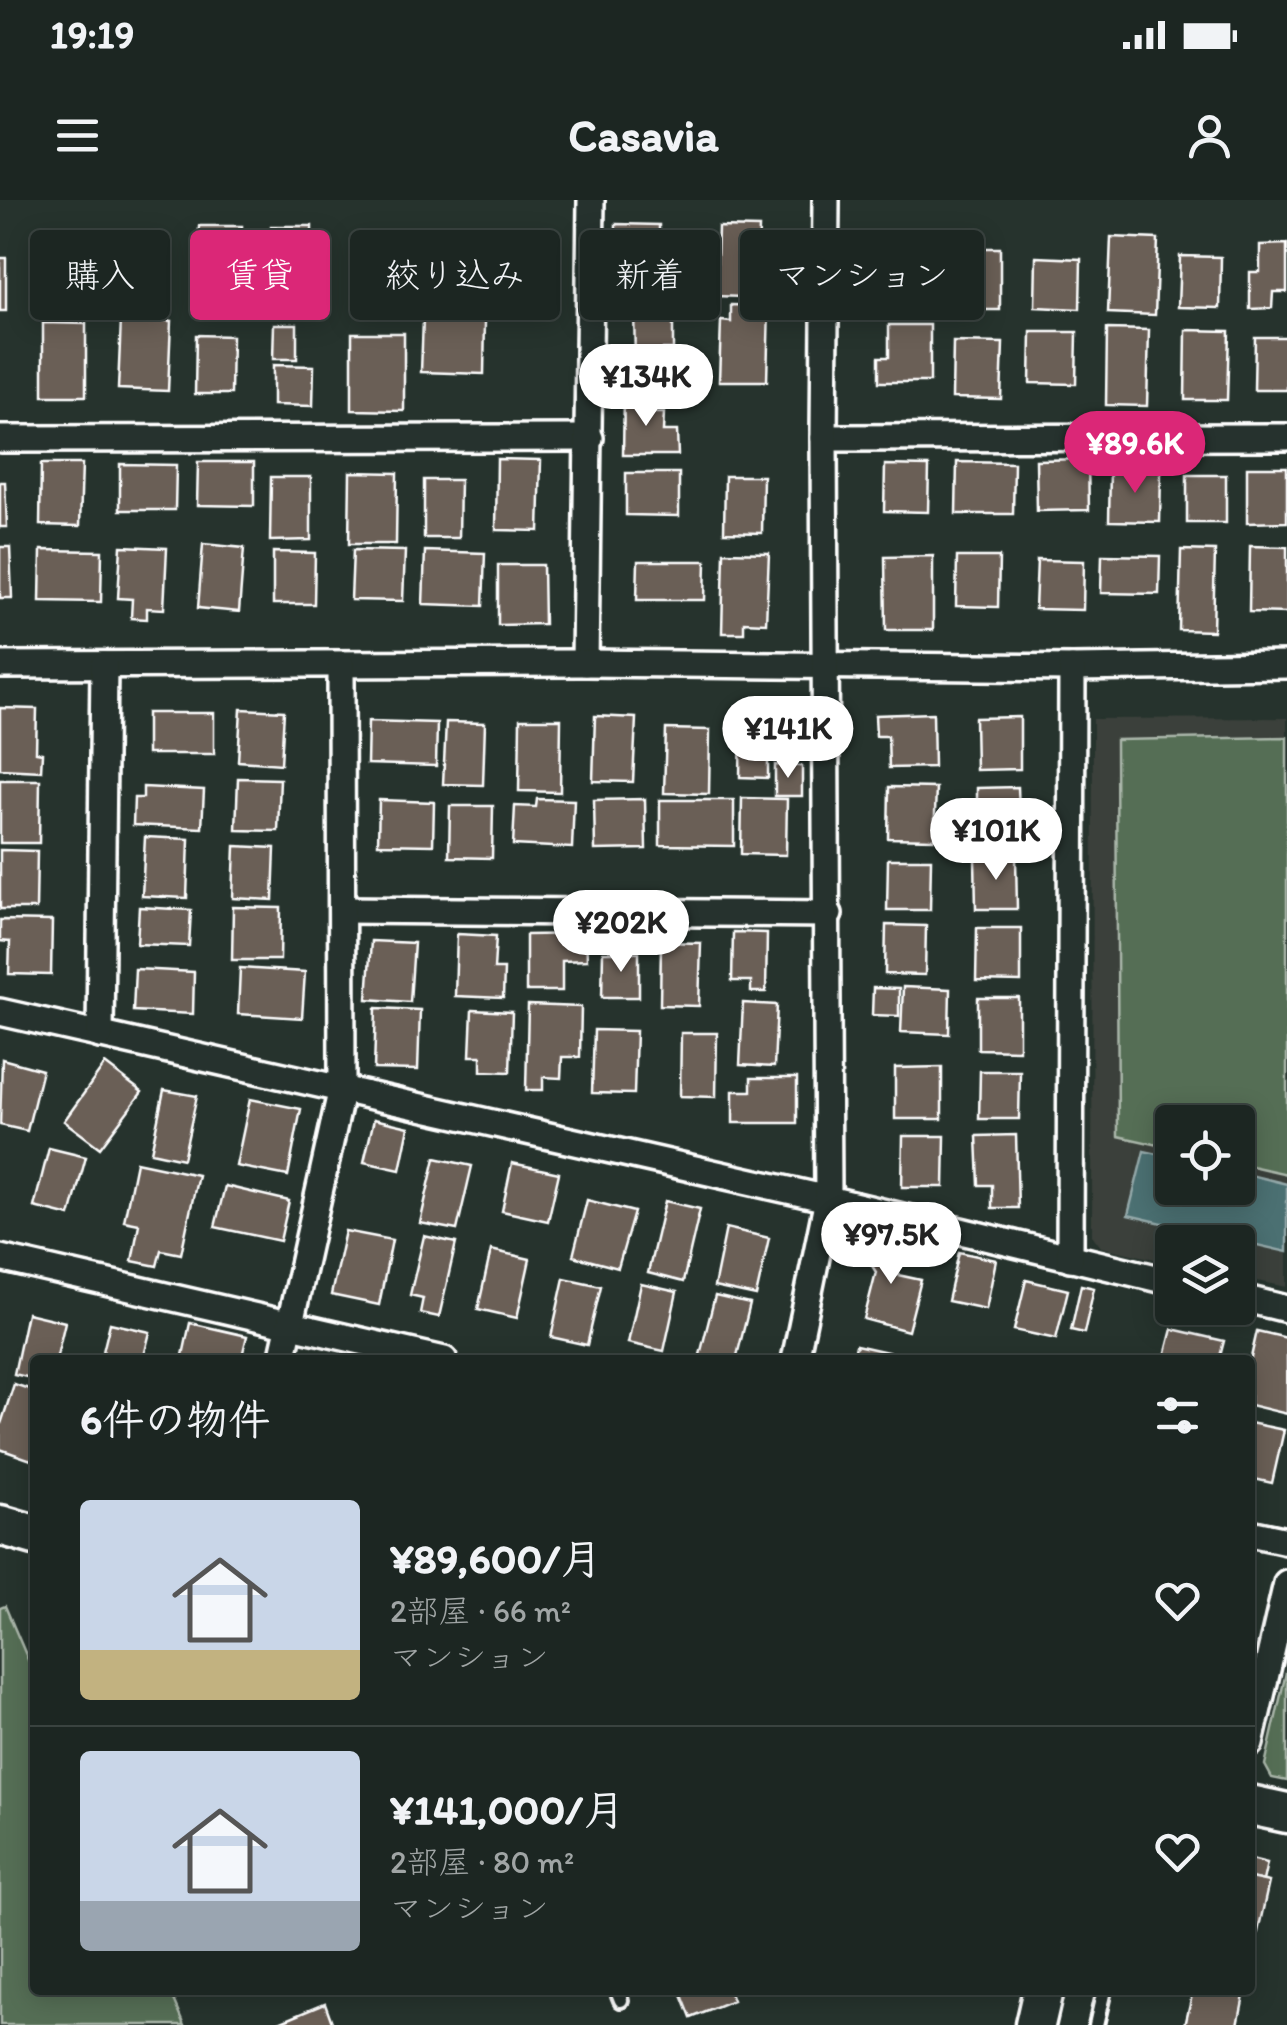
<!DOCTYPE html>
<html lang="ja">
<meta charset="utf-8">
<style>
body{margin:0;font-family:Itim,"Klee One",sans-serif;background:#29322f;color:#f1f3f6;height:100vh;display:flex;flex-direction:column;font-size:38px;white-space:nowrap}
*{box-sizing:border-box;margin:0}
p{font-size:32px;color:#a0a5a5}
.icon{flex:none;width:55px;height:55px;fill:none;stroke:currentColor;stroke-width:2;stroke-linecap:round;stroke-linejoin:round}
.map{position:relative;flex:1;overflow:hidden}
.panel{position:absolute;left:30px;top:1155px;width:1225px;height:640px;display:flex;flex-direction:column;background:#1c2622;border-radius:10px;box-shadow:0 5px 25px #0003,0 0 0 2px #3a4340}
.panel>*{flex:none}
.guide{position:absolute;left:30px;top:30px;width:1228px;height:90px;display:flex;gap:20px}
.buttons{position:absolute;left:1155px;top:905px;display:grid;gap:20px}
.buttons a{display:grid;place-items:center;width:100px;height:100px;border-radius:10px;background:#1c2622;box-shadow:0 5px 25px #0003,0 0 0 2px #3a4340;font-size:50px}
.price{position:absolute;translate:-50% -85px;padding:0 22px;border-radius:35px;background:#fff;color:#222;font-size:32px;line-height:65px;filter:drop-shadow(0 2px 5px #0008)}
.price::after{content:'';position:absolute;left:50%;top:60px;width:30px;height:22px;margin-left:-15px;background:inherit;clip-path:polygon(0 0,100% 0,50% 100%)}
.price.selected{background:#db2777;color:#fff}
ul{padding:0;list-style:none}
li{display:flex;align-items:center;gap:30px;height:250px;padding:0 50px}
li+li{border-top:2px solid #3a4340}
li span{display:grid;place-items:center;flex:none;width:280px;height:200px;border-radius:10px;color:#555}
li>.icon{margin-inline-start:auto}
span .icon{width:120px;height:120px;fill:#fffc;stroke-width:1}
li b{font-size:42px}
h2{display:flex;justify-content:space-between;align-items:center;height:120px;padding:0 50px;font-size:42px}
.chip{padding:0 35px;border-radius:10px;background:#1c2622;box-shadow:0 5px 25px #0003,0 0 0 2px #3a4340;font-size:35px;line-height:90px}
.chip.selected{background:#db2777;color:#fff}
.status{display:flex;justify-content:space-between;align-items:center;height:70px;padding:0 50px;background:#1c2622;direction:ltr}
.status svg{height:28px;fill:currentColor}
header{display:flex;justify-content:space-between;align-items:center;height:130px;padding:0 50px;background:#1c2622;font-size:45px;font-weight:800}
.map>svg:first-child{display:block}
</style>
<div class="status"><b>19:19</b><svg viewBox="0 0 49 12"><path d="M0 12V9h3v3zM5 12V6h3v6zM10 12V3h3v9zM15 12V0h3v12zM26 1h20v11H26zM47 4h2v5h-2z"/></svg></div>
<header><svg class="icon" aria-label="menu" viewBox="0 0 24 24"><path d="M4 6h16M4 12h16M4 18h16"/></svg>Casavia<svg class="icon" aria-label="person" viewBox="0 0 24 24"><circle cx="12" cy="8" r="4"/><path d="M4 21q1-7 8-7t8 7"/></svg></header>
<div class="map">
<svg width="1287" height="1825" viewBox="0 0 1287 1825">
<rect width="100%" height="100%" fill="#26332d"/>
<filter id="ink" filterUnits="userSpaceOnUse"><feTurbulence type="fractalNoise" baseFrequency=".01" numOctaves="2"/><feDisplacementMap in="SourceGraphic" scale="20" xChannelSelector="R" yChannelSelector="G"/><feConvolveMatrix kernelMatrix="1 2 1 2 8 2 1 2 1" color-interpolation-filters="sRGB"/></filter>
<g filter="url(#ink)">
<!-- built -->
<path fill="#3a403a" fill-rule="evenodd" d="M1287 518V1087L1238 1077V1042H1172V1063L1101 1047 1092 1035 1093 519ZM1172 922H1238V988H1172Z"/>
<!-- green -->
<g fill="#556e54" stroke="#aab6aa" stroke-width="2.5">
<polygon points="1287,537 1287,974 1238,963 1238,922 1172,922 1172,948 1118,936 1116,540"/>
<polygon points="5,1406 35,1476 35,1790 170,1790 185,1825 0,1825 0,1408"/>
<polygon points="1287,1468 1287,1581 1272,1578 1265,1565"/>
</g>
<!-- water -->
<polygon fill="#4c6f72" stroke="#94a9aa" stroke-width="2.5" points="1144,951 1172,957 1172,988 1238,988 1238,972 1287,984 1287,1052 1128,1015"/>
<!-- building -->
<g fill="#6a5e57" stroke="#fff" stroke-width="2.5">
<polygon points="616,24 659,25 659,93 615,93"/>
<polygon points="199,26 242,26 242,97 198,96"/>
<rect x="271" y="26" width="41" height="74"/>
<polygon points="718,27 759,28 757,73 773,74 772,98 716,96"/>
<polygon points="422,28 463,29 461,98 420,97"/>
<polygon points="503,31 554,33 552,93 518,91 519,75 501,74"/>
<polygon points="121,35 167,36 165,103 119,101"/>
<polygon points="1111,37 1158,39 1155,115 1108,113"/>
<polygon points="46,40 85,40 86,114 46,115"/>
<polygon points="355,41 401,41 402,84 380,84 381,110 356,111"/>
<polygon points="1287,44 1287,92 1273,92 1272,108 1250,109 1250,72 1260,72 1260,45"/>
<rect x="959" y="48" width="41" height="62"/>
<polygon points="887,55 929,56 928,104 886,103"/>
<polygon points="1180,56 1221,57 1220,108 1178,107"/>
<polygon points="1036,57 1081,59 1080,109 1035,107"/>
<rect x="0" y="58" width="6" height="53"/>
<polygon points="673,104 673,149 663,149 663,164 635,164 634,105"/>
<polygon points="731,105 769,106 767,181 719,181 721,121 731,122"/>
<polygon points="121,119 171,121 168,191 118,189"/>
<polygon points="423,119 485,120 484,174 421,172"/>
<polygon points="43,123 86,124 86,196 43,196"/>
<polygon points="274,124 297,124 297,159 273,159"/>
<polygon points="889,125 930,125 930,182 879,182 879,157 889,157"/>
<polygon points="1107,129 1149,130 1147,206 1106,205"/>
<polygon points="1186,130 1229,131 1227,200 1185,200"/>
<polygon points="1031,132 1077,132 1076,184 1030,183"/>
<polygon points="352,133 404,133 404,211 352,210"/>
<polygon points="196,135 232,136 231,194 195,194"/>
<polygon points="1255,137 1287,137 1287,190 1254,190"/>
<polygon points="953,142 1003,143 1001,199 952,198"/>
<polygon points="273,165 314,166 313,206 273,205"/>
<polygon points="624,193 648,193 648,213 664,213 663,231 677,231 678,255 623,255"/>
<polygon points="497,259 541,260 539,331 496,330"/>
<polygon points="1088,259 1089,310 1037,311 1036,260"/>
<polygon points="198,262 254,262 254,306 197,305"/>
<polygon points="957,262 1014,263 1013,314 956,314"/>
<polygon points="41,264 82,264 80,326 40,325"/>
<polygon points="120,264 176,265 175,310 120,310"/>
<polygon points="885,265 929,266 928,312 884,311"/>
<polygon points="1247,267 1287,267 1287,322 1247,323"/>
<polygon points="1110,270 1161,271 1160,322 1109,321"/>
<polygon points="350,272 397,273 396,344 349,344"/>
<polygon points="626,273 679,273 679,316 626,315"/>
<rect x="1187" y="275" width="39" height="48"/>
<polygon points="725,276 763,276 762,333 724,332"/>
<polygon points="271,277 311,277 311,340 270,341"/>
<polygon points="424,280 460,280 459,338 424,338"/>
<polygon points="0,282 5,282 7,327 0,327"/>
<polygon points="203,344 244,348 239,412 198,408"/>
<polygon points="121,346 167,348 164,409 147,408 147,419 131,418 132,399 118,398"/>
<polygon points="1250,346 1287,347 1287,413 1249,412"/>
<polygon points="0,347 10,347 12,398 0,398"/>
<polygon points="41,350 102,351 101,402 40,401"/>
<polygon points="353,350 405,351 403,401 351,400"/>
<polygon points="1181,350 1215,351 1213,431 1179,430"/>
<polygon points="425,351 485,353 483,406 423,404"/>
<polygon points="273,352 315,353 314,404 273,404"/>
<polygon points="724,352 769,353 766,423 744,422 744,433 722,433"/>
<polygon points="1102,355 1160,356 1159,394 1101,393"/>
<polygon points="933,356 933,430 886,430 885,357"/>
<polygon points="957,357 999,357 998,407 956,406"/>
<polygon points="1037,360 1084,361 1083,410 1035,409"/>
<polygon points="638,361 706,361 705,400 637,400"/>
<polygon points="498,365 543,365 544,424 498,425"/>
<polygon points="0,508 37,509 36,552 42,553 41,571 0,569"/>
<polygon points="241,509 284,511 281,564 238,561"/>
<rect x="147" y="513" width="67" height="41"/>
<polygon points="933,513 934,567 889,568 888,536 876,536 875,515"/>
<polygon points="741,514 770,514 770,528 779,528 778,558 768,558 768,578 740,577"/>
<polygon points="595,516 636,518 633,582 593,581"/>
<polygon points="1020,517 1020,569 976,570 975,518"/>
<polygon points="520,519 561,519 560,592 519,591"/>
<polygon points="368,521 437,523 436,566 367,564"/>
<polygon points="446,522 485,523 483,585 443,584"/>
<polygon points="666,529 710,530 709,594 664,593"/>
<polygon points="775,565 802,566 802,596 775,596"/>
<polygon points="238,578 280,579 278,631 236,630"/>
<polygon points="0,580 40,580 39,643 0,643"/>
<polygon points="143,587 204,590 202,628 133,625 134,598 143,598"/>
<polygon points="889,587 936,588 934,639 888,638"/>
<polygon points="1018,587 1020,637 967,638 966,612 977,611 977,588"/>
<polygon points="742,598 787,599 786,655 741,654"/>
<polygon points="537,599 574,600 572,648 513,645 515,606 536,607"/>
<polygon points="645,599 646,649 595,650 594,600"/>
<polygon points="379,600 434,602 433,645 378,644"/>
<polygon points="660,600 734,600 734,646 660,645"/>
<polygon points="450,606 493,606 492,658 449,657"/>
<polygon points="145,637 189,639 187,698 142,696"/>
<polygon points="235,646 275,648 273,700 233,698"/>
<polygon points="0,650 37,651 36,709 0,709"/>
<polygon points="975,657 1016,657 1017,709 976,709"/>
<polygon points="888,659 931,659 930,710 887,710"/>
<polygon points="139,707 191,710 189,746 137,744"/>
<polygon points="233,707 281,708 280,760 232,760"/>
<polygon points="0,720 52,721 51,775 9,774 10,742 0,741"/>
<polygon points="886,725 926,726 925,775 885,774"/>
<polygon points="977,728 1021,728 1021,782 976,781"/>
<polygon points="733,732 767,733 766,792 751,792 751,781 732,781"/>
<polygon points="457,734 496,736 494,769 504,769 503,798 455,796"/>
<polygon points="586,734 587,760 562,761 562,791 526,791 526,735"/>
<polygon points="371,741 414,743 410,802 367,799"/>
<polygon points="661,742 701,743 699,806 660,805"/>
<polygon points="603,752 639,752 639,797 602,797"/>
<polygon points="240,768 305,772 302,818 238,814"/>
<polygon points="135,769 194,772 193,814 133,811"/>
<polygon points="903,787 950,789 949,834 901,832"/>
<polygon points="873,788 899,789 899,816 872,815"/>
<polygon points="978,798 1019,798 1019,850 978,849"/>
<polygon points="743,803 777,805 774,867 740,865"/>
<polygon points="528,805 581,807 580,857 562,857 561,878 543,877 543,890 526,890"/>
<polygon points="376,808 420,810 418,870 374,869"/>
<polygon points="472,810 512,812 510,872 481,871 481,856 470,856"/>
<polygon points="594,830 636,831 634,894 592,893"/>
<polygon points="681,833 717,833 716,897 680,896"/>
<polygon points="2,859 42,870 27,931 0,925"/>
<polygon points="105,864 142,892 100,948 64,921"/>
<polygon points="942,867 942,919 895,919 895,868"/>
<polygon points="980,871 1020,871 1019,919 979,919"/>
<polygon points="751,878 797,878 797,923 733,923 733,891 751,891"/>
<polygon points="164,890 197,896 183,959 151,952"/>
<polygon points="250,899 301,909 288,976 236,966"/>
<polygon points="374,919 409,927 400,970 364,962"/>
<polygon points="1016,935 1018,1008 992,1008 992,985 979,985 977,936"/>
<polygon points="903,936 945,936 944,987 902,987"/>
<polygon points="49,948 86,957 70,1016 34,1007"/>
<polygon points="435,958 472,966 457,1030 420,1023"/>
<polygon points="136,962 198,975 181,1054 161,1050 157,1066 132,1061 139,1024 124,1021"/>
<polygon points="512,963 559,973 548,1021 502,1011"/>
<polygon points="225,986 289,1001 280,1041 215,1027"/>
<polygon points="587,1000 634,1012 618,1068 573,1056"/>
<polygon points="665,1001 700,1009 683,1082 648,1073"/>
<polygon points="726,1028 769,1038 756,1096 714,1087"/>
<polygon points="345,1031 392,1040 379,1105 331,1095"/>
<polygon points="876,1035 906,1044 898,1075 921,1080 908,1131 864,1119 876,1072 869,1061"/>
<polygon points="424,1036 456,1043 439,1117 420,1113 423,1098 410,1095"/>
<polygon points="491,1050 530,1059 517,1118 478,1109"/>
<polygon points="959,1052 996,1060 986,1109 948,1101"/>
<polygon points="564,1078 601,1086 587,1145 551,1137"/>
<polygon points="1026,1080 1068,1090 1056,1139 1014,1130"/>
<polygon points="641,1084 677,1092 664,1151 628,1143"/>
<polygon points="1081,1085 1094,1088 1084,1133 1071,1130"/>
<polygon points="715,1096 750,1104 736,1160 699,1159"/>
<polygon points="27,1113 65,1122 56,1160 35,1160 35,1179 14,1174"/>
<polygon points="110,1123 150,1132 143,1160 101,1160"/>
<polygon points="190,1123 247,1136 241,1160 182,1160"/>
<polygon points="1172,1129 1224,1141 1219,1160 1164,1160"/>
<polygon points="1257,1131 1287,1138 1287,1214 1250,1205 1250,1162"/>
<polygon points="856,1145 901,1155 900,1160 853,1160"/>
<polygon points="14,1184 35,1191 34,1261 0,1249 0,1227"/>
<polygon points="1250,1223 1284,1230 1272,1283 1250,1278"/>
<polygon points="1251,1659 1267,1663 1263,1681 1250,1678"/>
<polygon points="1250,1678 1269,1682 1250,1768"/>
<polygon points="680,1790 729,1790 733,1801 691,1818"/>
<polygon points="1193,1790 1245,1790 1238,1825 1185,1825"/>
<polygon points="325,1803 333,1825 280,1825 279,1822"/>
</g>
<g fill="none" stroke-linecap="round" stroke-linejoin="round">
<!-- lane casing -->
<g stroke="#fff" stroke-width="20">
<g id="lane">
<polyline points="617,1790 621,1800"/>
<polyline points="1096,1825 1104,1790"/>
</g>
</g>
<!-- street casing -->
<g stroke="#fff" stroke-width="32">
<g id="street">
<polyline points="824,238 1287,237"/>
<polyline points="0,239 590,238"/>
<polyline points="585,463 591,0"/>
<polyline points="0,465 585,463 1072,468 1287,465"/>
<polyline points="342,710 829,714"/>
<polyline points="0,812 828,999 1172,1082"/>
<polyline points="100,835 104,465"/>
<polyline points="0,1058 444,1160"/>
<polyline points="1070,1058 1072,468"/>
<polyline points="1238,1097 1287,1109"/>
<polyline points="282,1160 342,888 341,465"/>
<polyline points="795,1160 828,999 824,238 826,0"/>
<polyline points="1250,1333 1287,1341"/>
<polyline points="1250,1543 1287,1383"/>
</g>
</g>
<!-- secondary casing -->
<g stroke="#fff" stroke-width="45">
<g id="secondary">
<polyline points="0,1325 35,1335"/>
<polyline points="1250,1605 1287,1613"/>
<polyline points="1035,1825 1043,1790"/>
</g>
</g>
<!-- lane -->
<use href="#lane" stroke="#26332d" stroke-width="12"/>
<!-- street -->
<use href="#street" stroke="#26332d" stroke-width="25"/>
<!-- secondary -->
<use href="#secondary" stroke="#26332d" stroke-width="38"/>
</g>
</g>
</svg>
<div class="buttons">
<a><svg class="icon" aria-label="locate" viewBox="0 0 24 24"><circle cx="12" cy="12" r="6"/><path d="M12 2v4M12 18v4M2 12h4M18 12h4"/></svg></a>
<a><svg class="icon" aria-label="layers" viewBox="0 0 24 24"><path d="M12 4l9 5-9 5-9-5zM3 14l9 5 9-5"/></svg></a>
</div>
<b class="price" style="left:646px;top:229px">¥134K</b>
<b class="price selected" style="left:1135px;top:296px">¥89.6K</b>
<b class="price" style="left:788px;top:581px">¥141K</b>
<b class="price" style="left:996px;top:683px">¥101K</b>
<b class="price" style="left:621px;top:775px">¥202K</b>
<b class="price" style="left:891px;top:1087px">¥97.5K</b>
<div class="guide">
<a class="chip">購入</a>
<a class="chip selected">賃貸</a>
<a class="chip">絞り込み</a>
<a class="chip">新着</a>
<a class="chip">マンション</a>
</div>
<section class="panel">
<h2>6件の物件<svg class="icon" aria-label="filters" viewBox="0 0 24 24"><path d="M4 7h16M4 17h16"/><circle cx="9" cy="7" r="2"/><circle cx="15" cy="17" r="2"/></svg></h2>
<ul>
<li><span style="background:linear-gradient(#c9d6e8 75%,#c2b280 0)"><svg class="icon" aria-label="home" viewBox="0 0 24 24"><path d="M3 11l9-7 9 7M6 9v11h12V9"/></svg></span><div><b>¥89,600/月</b><p>2部屋 · 66 m²</p><p>マンション</p></div><svg class="icon" aria-label="heart" viewBox="0 0 24 24"><path d="M12 20l-8-8c-3-5 5-10 8-4 3-6 11-1 8 4z"/></svg></li>
<li><span style="background:linear-gradient(#c9d6e8 75%,#9aa5b1 0)"><svg class="icon" aria-label="home" viewBox="0 0 24 24"><path d="M3 11l9-7 9 7M6 9v11h12V9"/></svg></span><div><b>¥141,000/月</b><p>2部屋 · 80 m²</p><p>マンション</p></div><svg class="icon" aria-label="heart" viewBox="0 0 24 24"><path d="M12 20l-8-8c-3-5 5-10 8-4 3-6 11-1 8 4z"/></svg></li>
</ul>
</section>
</div>
